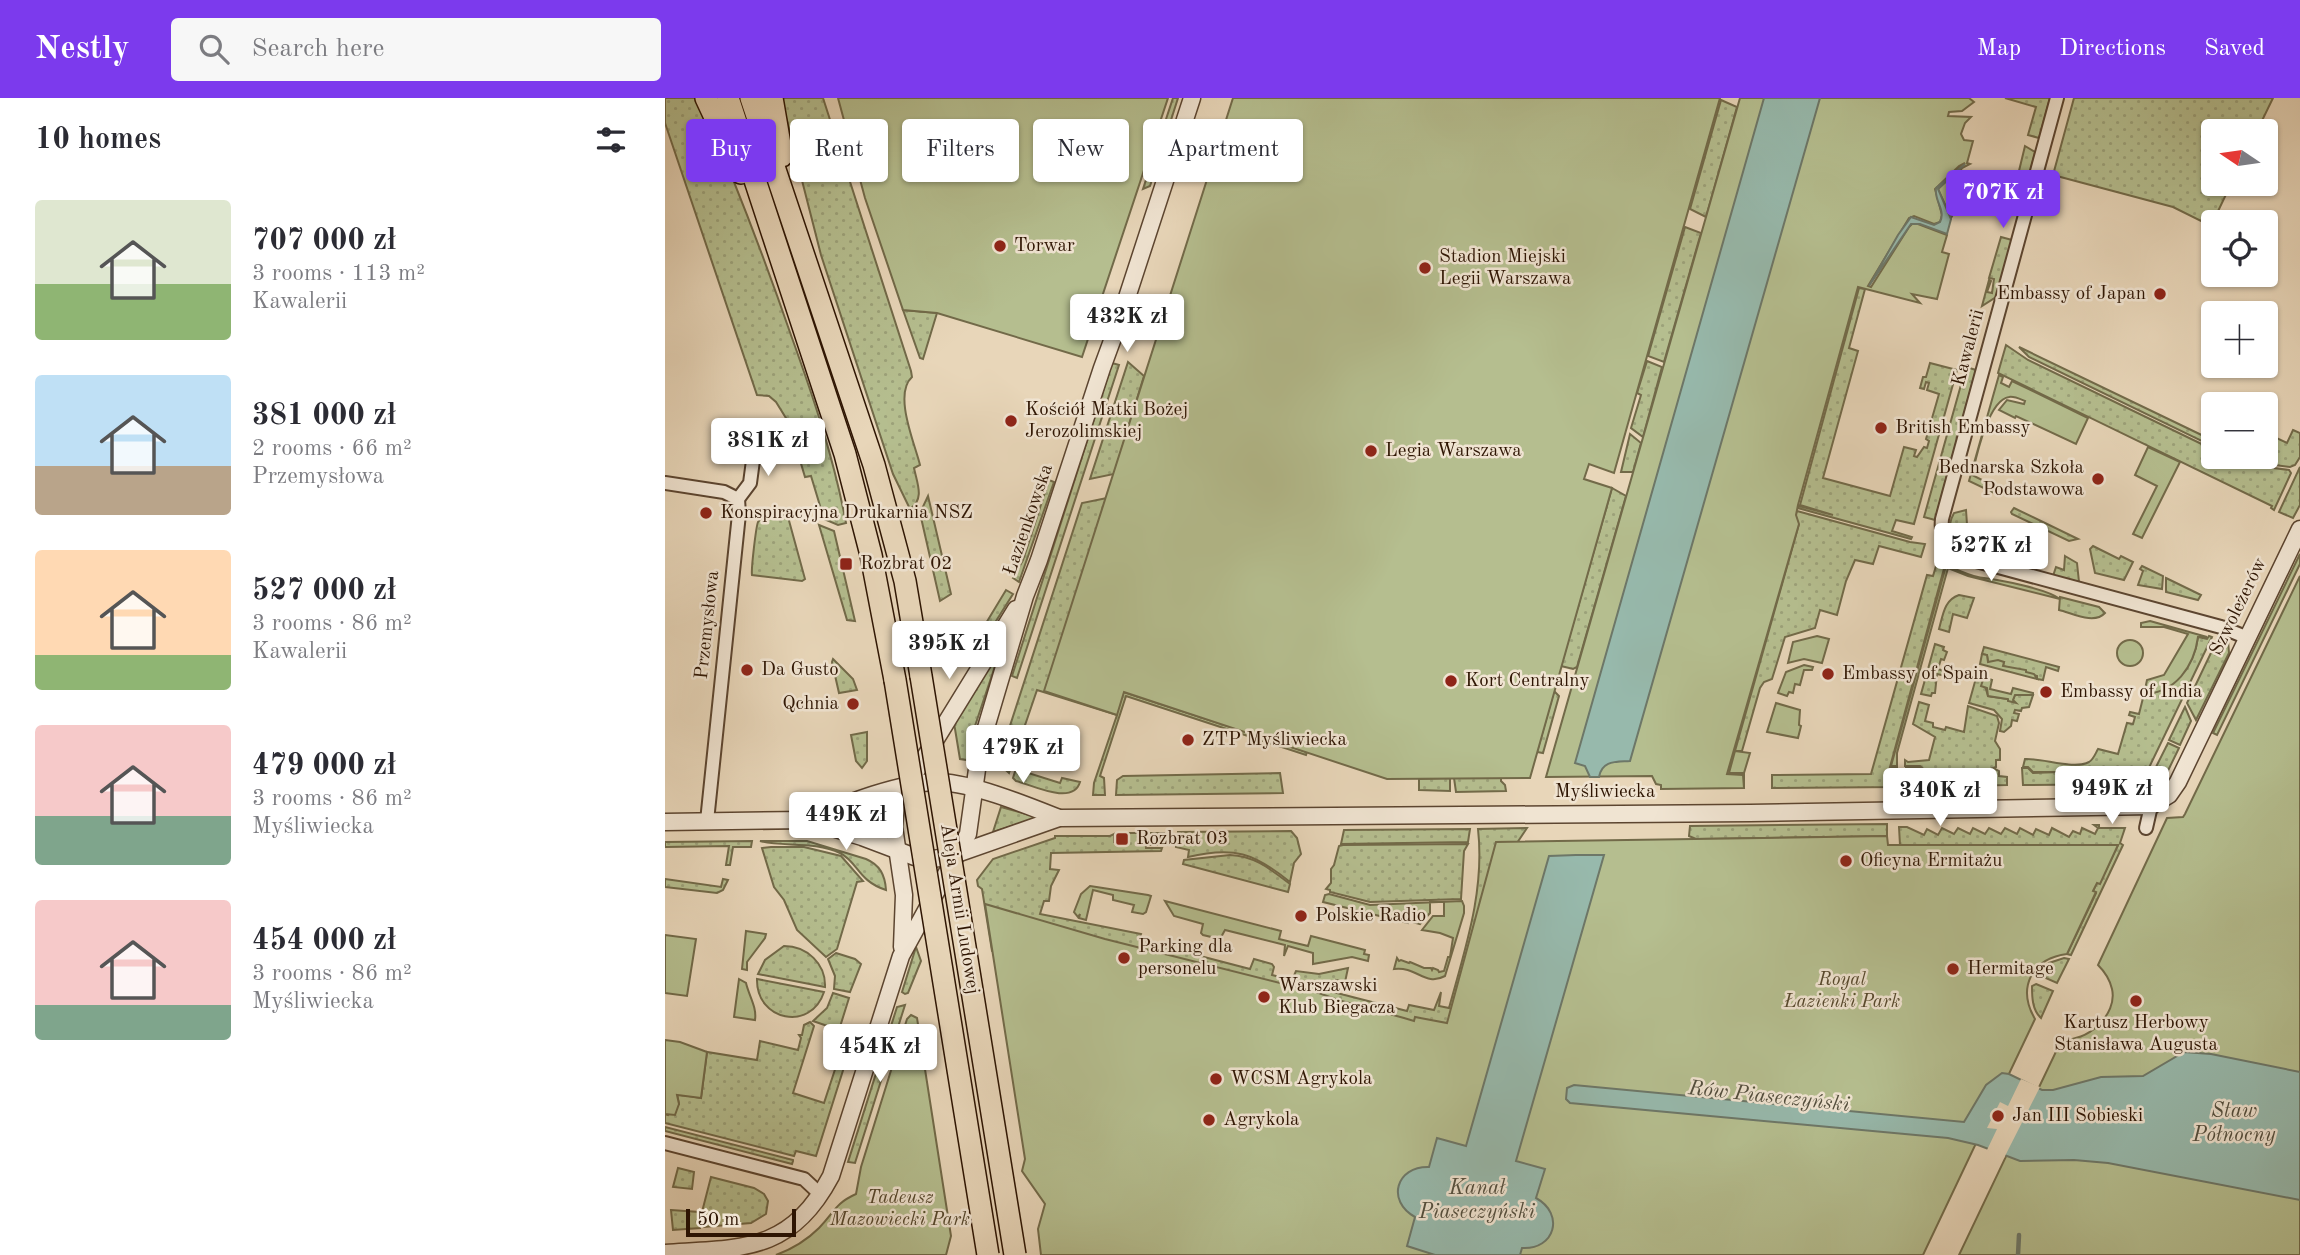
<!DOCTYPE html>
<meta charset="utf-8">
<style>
body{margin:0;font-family:"Old Standard TT",serif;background:#f7f7f7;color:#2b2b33;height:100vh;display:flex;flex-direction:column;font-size:26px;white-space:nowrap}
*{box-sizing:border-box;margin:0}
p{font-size:23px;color:#7c7c81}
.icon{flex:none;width:38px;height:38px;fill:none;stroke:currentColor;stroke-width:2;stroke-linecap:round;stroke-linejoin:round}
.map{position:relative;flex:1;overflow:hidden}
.sheet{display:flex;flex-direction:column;background:#fff;width:665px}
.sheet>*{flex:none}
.top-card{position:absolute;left:21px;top:21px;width:665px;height:63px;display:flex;gap:14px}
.needle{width:46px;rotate:283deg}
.fabs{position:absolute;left:1536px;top:21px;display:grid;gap:14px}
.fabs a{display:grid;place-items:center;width:77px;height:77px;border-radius:7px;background:#fff;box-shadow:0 2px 5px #0004;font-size:35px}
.scale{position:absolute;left:21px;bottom:18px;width:110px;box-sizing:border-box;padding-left:7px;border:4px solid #2e1503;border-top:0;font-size:19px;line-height:24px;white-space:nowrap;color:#2e1503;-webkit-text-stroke:5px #f0e4d2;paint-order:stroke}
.price{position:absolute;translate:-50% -60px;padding:0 16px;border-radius:7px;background:#fff;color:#222;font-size:23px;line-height:46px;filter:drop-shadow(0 2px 4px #0008)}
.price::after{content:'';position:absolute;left:50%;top:42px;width:21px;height:16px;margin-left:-10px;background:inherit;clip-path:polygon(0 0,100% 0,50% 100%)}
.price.active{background:#7c3aed;color:#fff}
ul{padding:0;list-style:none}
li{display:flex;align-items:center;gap:21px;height:175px;padding:0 35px}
li span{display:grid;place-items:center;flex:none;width:196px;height:140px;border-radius:7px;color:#555}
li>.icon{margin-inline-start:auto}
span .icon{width:84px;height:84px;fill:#fffc;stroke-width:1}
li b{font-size:30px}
h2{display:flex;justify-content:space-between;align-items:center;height:84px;padding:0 35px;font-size:30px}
.tag{padding:0 24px;border-radius:7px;background:#fff;box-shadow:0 2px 5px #0004;font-size:24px;line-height:63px}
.tag.active{background:#7c3aed;color:#fff}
header{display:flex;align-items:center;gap:42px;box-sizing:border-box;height:98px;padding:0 35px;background:#7c3aed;color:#fff}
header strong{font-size:33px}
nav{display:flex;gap:38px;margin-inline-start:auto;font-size:24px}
.search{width:490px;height:63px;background:#f7f7f7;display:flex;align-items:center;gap:18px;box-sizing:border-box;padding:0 24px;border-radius:7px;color:#7c7c81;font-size:26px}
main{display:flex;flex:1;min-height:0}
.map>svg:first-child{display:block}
</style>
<header>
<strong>Nestly</strong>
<div class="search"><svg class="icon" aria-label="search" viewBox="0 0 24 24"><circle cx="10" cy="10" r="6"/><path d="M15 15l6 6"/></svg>Search here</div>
<nav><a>Map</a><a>Directions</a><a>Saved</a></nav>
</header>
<main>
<section class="sheet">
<h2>10 homes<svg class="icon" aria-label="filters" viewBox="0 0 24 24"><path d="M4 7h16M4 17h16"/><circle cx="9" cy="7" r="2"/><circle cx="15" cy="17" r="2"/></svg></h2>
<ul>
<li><span style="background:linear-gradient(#dfe7d0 60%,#8fb573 0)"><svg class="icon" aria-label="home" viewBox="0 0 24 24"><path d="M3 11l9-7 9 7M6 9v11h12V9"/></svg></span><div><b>707 000 zł</b><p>3 rooms · 113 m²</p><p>Kawalerii</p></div></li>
<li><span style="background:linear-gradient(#bfe0f5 65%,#b9a48a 0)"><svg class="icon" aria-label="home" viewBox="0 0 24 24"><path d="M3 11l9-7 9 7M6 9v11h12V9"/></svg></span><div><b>381 000 zł</b><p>2 rooms · 66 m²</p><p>Przemysłowa</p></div></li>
<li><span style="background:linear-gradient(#ffd9b3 75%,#8fb573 0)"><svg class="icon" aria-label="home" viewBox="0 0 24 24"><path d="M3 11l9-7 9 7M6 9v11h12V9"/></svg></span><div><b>527 000 zł</b><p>3 rooms · 86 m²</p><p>Kawalerii</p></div></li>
<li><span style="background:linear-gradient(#f6c9c9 65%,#7fa58c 0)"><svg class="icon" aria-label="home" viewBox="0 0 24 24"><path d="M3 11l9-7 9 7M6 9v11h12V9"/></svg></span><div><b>479 000 zł</b><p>3 rooms · 86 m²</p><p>Myśliwiecka</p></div></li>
<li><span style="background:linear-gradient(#f6c9c9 75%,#7fa58c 0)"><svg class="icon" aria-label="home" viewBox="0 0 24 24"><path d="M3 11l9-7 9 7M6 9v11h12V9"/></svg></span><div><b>454 000 zł</b><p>3 rooms · 86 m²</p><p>Myśliwiecka</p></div></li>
</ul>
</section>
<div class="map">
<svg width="1635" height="1157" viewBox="0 0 1635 1157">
<defs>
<pattern id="grass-dots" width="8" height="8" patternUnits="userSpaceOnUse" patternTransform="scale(1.75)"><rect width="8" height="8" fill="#b5be8f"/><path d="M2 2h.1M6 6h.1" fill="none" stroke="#9ca27a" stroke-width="1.8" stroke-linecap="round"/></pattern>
</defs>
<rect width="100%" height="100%" fill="#e8d6b9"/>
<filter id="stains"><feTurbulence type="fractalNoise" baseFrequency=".00286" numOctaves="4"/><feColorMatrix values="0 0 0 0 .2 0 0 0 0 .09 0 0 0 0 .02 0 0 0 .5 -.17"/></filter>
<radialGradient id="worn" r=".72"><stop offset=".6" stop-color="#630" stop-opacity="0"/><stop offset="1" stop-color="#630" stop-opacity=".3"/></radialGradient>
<!-- grass -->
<g fill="url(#grass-dots)" stroke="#726a49" stroke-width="2">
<path d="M0 0H34C68 78 99 159 127 240 149 301 169 361 181 425L173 427 159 421 146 378 140 379 124 325 111 304 104 298 92 297 0 25Z"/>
<path d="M116 0H158L246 273 247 279C228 296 250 346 255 367L249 370C252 385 260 401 245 411L228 376 156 157Z"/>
<polygon points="508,0 513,0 485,88 478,91"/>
<polygon points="1340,0 1385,0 1374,40 1363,37 1371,9"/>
<polygon points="1409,0 1608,0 1592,33 1549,33 1549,86 1566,86 1546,128 1508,109 1388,77"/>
<polygon points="1056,2 1072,9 1041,119 1025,111"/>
<polygon points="1360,48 1370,54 1364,79 1353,77"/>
<polygon points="1020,129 1036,135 999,264 983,258"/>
<polygon points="1336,139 1347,142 1331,199 1317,208 1324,182 1326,183 1322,194 1327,195 1329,181 1324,180"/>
<polygon points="1194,190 1200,191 1184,250 1193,253 1158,380 1225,398 1239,349 1251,352 1249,358 1252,359 1259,349 1262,350 1264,343 1261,341 1274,296 1262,292 1264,285 1261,284 1259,291 1255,290 1258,279 1261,279 1265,265 1292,272 1249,426 1231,422 1227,433 1247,439 1246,441 1133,410 1134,408 1168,417 1135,407"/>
<polygon points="238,212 272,215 258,261 255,260"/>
<polygon points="1341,247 1363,262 1549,352 1549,359 1562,359 1578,366 1624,372 1626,375 1609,412 1606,410 1607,408 1333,275"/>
<polygon points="1354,249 1549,343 1549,349 1364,259"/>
<polygon points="982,263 997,269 978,339 966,330 976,297 972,295"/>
<polygon points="463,264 479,278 449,376 425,381"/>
<polygon points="447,265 454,267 352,580 347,578"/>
<polygon points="1301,269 1311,272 1270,422 1259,419"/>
<polygon points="1628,332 1635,335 1635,359 1630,367 1625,369 1579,363 1570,359 1601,359 1601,335 1622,345"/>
<polygon points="965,336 976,345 968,374 956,374"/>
<polygon points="1635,369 1635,407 1628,420 1614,414"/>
<polygon points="384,382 389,384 354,484 348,480 358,462"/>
<polygon points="947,390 961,398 912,569 908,571 896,568"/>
<polygon points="263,398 286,496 275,503 255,415"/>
<polygon points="442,400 452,592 642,654 641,657 461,598 435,678 439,680 440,697 428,697 429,685 452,617 372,592 356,639 343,634 417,405"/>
<polygon points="1349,410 1413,441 1404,443 1347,416 1346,414"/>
<path d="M1301 412 1303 441 1300 453C1285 444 1281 429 1289 415Z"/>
<polygon points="1132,413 1245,444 1260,446 1256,459 1214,448 1208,466 1190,462 1181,483 1172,517 1155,512 1150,530 1120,539 1107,581 1099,584 1095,590 1077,653 1070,653 1134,426 1062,676 1079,676 1079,690 1017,687"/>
<path d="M115 416 123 419 140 481 137 483 87 477C86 471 91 429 93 424 97 417 109 417 115 416Z"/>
<polygon points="154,427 169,433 190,523 182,522"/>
<polygon points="1306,427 1338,443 1338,449 1307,442"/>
<polygon points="1428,448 1454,461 1456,458 1468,464 1459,482 1430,475 1425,451"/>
<polygon points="1274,458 1288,469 1280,467 1225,669 1232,669 1232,689 1107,690 1107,677 1206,676 1262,477 1268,478"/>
<polygon points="1400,458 1412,465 1414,484 1388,478 1391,469 1399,472"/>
<polygon points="1477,468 1498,478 1497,491 1473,487 1478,473 1475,471"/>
<polygon points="1501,480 1536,497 1533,502 1501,494"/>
<polygon points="341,492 348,496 309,558 309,545"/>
<path d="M1294 497 1309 500 1302 520 1288 516 1284 534 1274 531C1278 517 1279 502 1294 497Z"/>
<path d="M1395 499 1434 509 1440 515C1429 527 1407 515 1394 512Z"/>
<polygon points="1555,536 1563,542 1564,555 1531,622 1522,605"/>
<path d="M1544 538 1547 539 1479 680 1465 686 1358 687 1357 670H1363L1368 675 1395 674H1368L1363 669H1358L1360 661C1378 660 1409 672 1424 664 1429 661 1431 654 1433 651L1453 656 1462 625 1468 626 1470 619 1464 617 1465 614 1474 616 1479 596C1507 595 1530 567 1533 539L1542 541Z"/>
<polygon points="1270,546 1279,549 1278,552 1282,554 1279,562 1276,561 1273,571 1282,574 1281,578 1272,576 1270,595 1267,595 1266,598 1256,596"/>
<polygon points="1319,549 1394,569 1393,573 1381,569 1378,582 1372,581 1372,578 1338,568 1339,564 1323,564 1322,557 1317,556"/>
<polygon points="336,550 306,640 302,662 295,661 289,625"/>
<polygon points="168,561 188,581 192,592 174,595 167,564"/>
<polygon points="1311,580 1318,581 1323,598 1348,602 1350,597 1368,597 1364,609 1357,610 1356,613 1350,612 1349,615 1354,616 1352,623 1347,622 1346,628 1339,634 1335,633 1337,621 1329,612 1304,605"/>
<polygon points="889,593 894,598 878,655 872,654"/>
<polygon points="1254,604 1264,607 1260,623 1268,625 1268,629 1280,632 1281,629 1299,634 1303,608 1332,618 1334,625 1330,643 1335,651 1335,662 1331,662 1331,669 1328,670 1334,673 1334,678 1342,679 1342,687 1240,689 1241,670 1255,669 1262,676 1323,675 1262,674 1255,668 1240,668 1240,662 1243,664 1264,662 1270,639 1248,626"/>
<polygon points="1520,609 1526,623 1515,647 1504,642"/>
<polygon points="202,634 202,663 197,670 191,663 186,637"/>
<polygon points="340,643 353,647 344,675 333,665"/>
<polygon points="1503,645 1514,650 1498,683 1487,677"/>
<path d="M355 658 362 660 359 671 360 674 395 685 397 680 415 684C408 708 367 687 351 683L348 680Z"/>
<polygon points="615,675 618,695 451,697 452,682 458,678"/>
<polygon points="785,680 785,693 754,692 754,681"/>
<polygon points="789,680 836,680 836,683 840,687 841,693 791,694"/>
<polygon points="336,709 372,719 372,720 328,734"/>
<polygon points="1222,726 1222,738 1031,741 1024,738 1025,728"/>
<polygon points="1429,727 1434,727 1434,730 1460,730 1455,745 1458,747 1406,857 1402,856 1431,795 1428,793 1432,784 1435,785 1453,747 1235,747 1234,729 1242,729 1259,737 1262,731 1273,737 1277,730 1289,736 1293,730 1305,736 1308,730 1320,736 1324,730 1336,736 1340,730 1352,736 1355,730 1368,737 1371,731 1384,737 1387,730 1404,739 1408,733 1415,736 1417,730 1430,736 1433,730"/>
<path d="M862 730 852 745 795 924 763 930 327 853 317 791 313 788 312 782 328 761 390 740V738H445L449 736V744H464L463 735H499L497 747H481V750H497L496 753 386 755 385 771 394 772 386 788 384 803H379L375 816 476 836 474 842 585 871 589 861 607 866 609 869 607 877 627 882 631 873 654 876 683 870 680 884 671 882 668 894 742 913 744 907 769 912 776 894 774 908 784 910C800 851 820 793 813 731Z"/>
<polygon points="805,731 803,744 676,746 679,732"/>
<path d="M626 733 632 740 636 756 629 765 625 784C589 755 569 748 523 759L524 752 511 749 513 734Z"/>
<polygon points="87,743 86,749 68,749 65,767 61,767 64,748 0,749 0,744"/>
<path d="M95 743H142L201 761C215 767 220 777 221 792 193 783 193 764 175 755 150 743 117 749 95 743Z"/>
<polygon points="803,746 799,753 796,801 705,804 665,794 665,792 661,791 666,785 666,771 669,767 674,748 678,747"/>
<polygon points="106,749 139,749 176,758 198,783 192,784 172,851 161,859 132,832 119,802 109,789 97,750"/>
<path d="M565 757C590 758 605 771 625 786L623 794 518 766 519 762Z"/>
<polygon points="0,781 56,789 58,781 63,782 58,792 52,795 0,789"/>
<path d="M119 848C142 848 161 866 160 889L93 876 100 862Z"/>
<polygon points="251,849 256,863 243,895 240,896 237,894"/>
<polygon points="171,855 190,861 196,866 185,894 169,891 170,878 163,861"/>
<polygon points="1399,860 1404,861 1392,885 1374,877 1373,874 1384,865"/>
<path d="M92 881 159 894C146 934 91 923 92 881Z"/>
<path d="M1371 886 1388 893 1376 920C1367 912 1367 898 1367 888Z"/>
<polygon points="168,895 184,900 174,932 148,923 162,910"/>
<polygon points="240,907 190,1065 183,1064 232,909"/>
<polygon points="145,924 149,928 128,995 159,1005 179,944 186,947 151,1058 131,1053 129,1058 0,1025 0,1016 3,1017 14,1006 12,996 36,1000 42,954 92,962 95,943 133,952 136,940 134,937 137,937 139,927"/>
<polygon points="0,1029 128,1062 128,1063 127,1066 0,1033"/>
<polygon points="13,1070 29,1074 27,1091 8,1089"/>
<polygon points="46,1079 89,1090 99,1096 103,1103 101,1116 86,1125 39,1129 38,1110"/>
<polygon points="6,1112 34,1114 35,1130 8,1132"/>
</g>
<!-- green -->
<g fill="#b5be8f" stroke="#726a49" stroke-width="2">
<polygon points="173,0 503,0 417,259 272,215 238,212 200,100"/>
<polygon points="568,0 1055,0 949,375 924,366 919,381 947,390 865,680 722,681 459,594 452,617 379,593"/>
<polygon points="1075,0 1304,0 1309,4 1297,13 1284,14 1283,18 1306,19 1300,25 1296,36 1299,42 1308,43 1302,65 1305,66 1297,70 1290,82 1297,96 1300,96 1286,120 1273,91 1300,65 1294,68 1270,91 1277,117 1275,124 1269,126 1249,118 1244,120 1203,188 1206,189 1244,129 1247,126 1253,126 1282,137 1277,154 1284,156 1272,201 1247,196 1255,205 1193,189 1133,407 1131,417 1134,426 1062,676 1078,677 1079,690 996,691 996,687 991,686 987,678 881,679"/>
<path d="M1334 277 1338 279 1336 285 1344 289 1347 283 1423 320 1411 346 1351 318 1350 320 1334 312 1342 302 1359 306 1360 303C1355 301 1349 298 1344 299 1323 302 1311 360 1307 377L1325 386 1327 394 1304 383Z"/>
<polygon points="1483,349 1515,364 1477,440 1468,436 1492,388 1470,377"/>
<polygon points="1635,456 1635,466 1552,637 1548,635"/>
<path d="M1281 468C1293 471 1308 480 1319 480 1336 482 1382 491 1395 501L1303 478 1283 470 1232 655V668H1226Z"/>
<path d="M1635 478V1157H1294L1397 941C1421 945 1453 917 1447 891 1445 882 1439 873 1433 867L1502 720 1518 719 1520 716Z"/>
<path d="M1485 523 1542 539H1533C1529 569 1510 595 1479 596L1482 582 1499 577 1523 536 1499 529H1476V525Z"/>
<polygon points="1152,538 1164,541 1157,565 1139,561 1123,565 1128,544"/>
<circle cx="1465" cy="555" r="13"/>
<polygon points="1317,556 1322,557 1323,564 1333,562 1339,564 1338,568 1361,572 1361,574 1369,576 1372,581 1315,566"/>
<polygon points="1139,567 1148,569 1147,572 1139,572 1135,587 1130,586 1128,595 1124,594 1122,598 1113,595 1121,574"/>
<polygon points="1312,577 1327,582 1325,591 1346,596 1348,590 1368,595 1368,597 1350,597 1348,602 1351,605 1343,603 1343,601 1323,598 1322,590 1316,588 1318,582 1311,580"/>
<polygon points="1111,605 1135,612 1134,627 1136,628 1133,640 1102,634"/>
<polygon points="1070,653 1085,655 1079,675 1064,675"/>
<polygon points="204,708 205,733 163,721 163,720"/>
<path d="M1222 738 1223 747H1453L1435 786 1432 785 1428 793 1431 794 1402 856C1366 861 1352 890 1370 921L1258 1157H376L373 1131 380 1106 357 1073 360 1061 320 806 440 841 651 894 673 902 739 920 749 923 750 919 782 925 831 744Z"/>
<polygon points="425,788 483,797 486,798 481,814 478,816 467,814 469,807 448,802 448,797 428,792 421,822 414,820 415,816 413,819 409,814 416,796"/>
<path d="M664 796 705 807 797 803 799 808V815L780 878C760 889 752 868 729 871L732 860 734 863 736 862 744 865 745 864 759 870H766L767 872 768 870 773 872 774 874 779 873 783 859H785L788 840 775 835 757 832 768 818H779V804H765V815L755 826 744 823 743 825 658 804 660 797Z"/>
<polygon points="500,803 616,833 614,841 643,848 646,838 700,852 699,856 704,857 703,863 687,859 648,866 648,855 623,848 619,858 620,847 560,832 555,841 538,837 536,835 538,826 509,818"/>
<polygon points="81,833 101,836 100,840 82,864 82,872 77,871"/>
<polygon points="0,837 31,841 22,898 0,895"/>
<path d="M74 881 81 885C84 898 92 909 90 922L69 919Z"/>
<path d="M246 917 252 920 286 1138 281 1157H111C127 1151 142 1142 154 1130 170 1114 169 1106 191 1096L196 1069 242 921Z"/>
<polygon points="0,942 15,944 42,954 36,1000 12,997 14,1006 10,1017 0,1016"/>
</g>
<!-- water -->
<g fill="#97b9ac" stroke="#6d7768" stroke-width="2">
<path d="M1099 0H1155L965 663C951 664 937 662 934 679H925L920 668 910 665Z"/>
<path d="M1300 66 1273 91 1286 121 1282 136 1255 126H1246L1204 188 1233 137 1246 119 1269 127 1275 124C1281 112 1269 103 1271 90Z"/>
<path d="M911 757H939L851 1063 880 1071 871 1100C900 1116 890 1152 857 1150L855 1157H770L742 1148 750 1119C721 1103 731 1068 764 1069L772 1040 801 1048 884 758Z"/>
<polygon points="1519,954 1546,956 1635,974 1635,1102 1443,1065 1409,1062 1355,1063 1313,1047 1283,1040 905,1005 901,1001 902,990 909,987 1299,1024 1321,987 1337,975 1344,976 1377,992 1388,992 1436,979 1478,978"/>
</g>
<!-- pier -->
<polygon fill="#e8d6b9" points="1356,981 1375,989 1339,1060 1322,1052 1332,1031 1322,1030 1335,1004 1343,1008"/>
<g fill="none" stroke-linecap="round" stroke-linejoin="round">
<!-- stream -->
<polyline stroke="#6d7768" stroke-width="4.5" points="1353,1157 1354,1137"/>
<!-- minor casing -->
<g stroke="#5c4530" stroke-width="16">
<g id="minor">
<path d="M1392 0 1277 421C1275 440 1282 453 1300 460L1556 529 1583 540"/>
<polyline points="0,385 59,394 73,401"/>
<polyline points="73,401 85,385 91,340"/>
<polyline points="42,723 74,416 73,401"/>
<polyline points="1481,730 1486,708"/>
<polyline points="0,1045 139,1081 155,1096"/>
</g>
</g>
<!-- tertiary casing -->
<g stroke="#5c4530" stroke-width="19">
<g id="tertiary">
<path d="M141 722C178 707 236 683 275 684 310 686 361 707 394 720"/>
<polyline points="0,724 141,722 197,739 250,759 268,761 286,758 394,720 1085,715 1486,708 1504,697 1513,684 1635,431"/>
<polyline points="237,849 239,797 229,729 231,706 351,511"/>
<path d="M0 1155C77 1150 125 1155 166 1078L236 858 303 736 315 650 360 498 374 462 437 270 455 221 527 0"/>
</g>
</g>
<!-- primary casing -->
<g stroke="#2e1503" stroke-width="24">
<g id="primary">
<polyline points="41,0 76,75"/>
<polyline points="63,0 180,356 206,457 230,582"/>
<polyline points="86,0 209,367 240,483 256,578"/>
<polyline points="107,0 117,58"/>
</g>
</g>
<!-- minor -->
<use href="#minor" stroke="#f0e4d2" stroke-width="12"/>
<!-- tertiary -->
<use href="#tertiary" stroke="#f0e4d2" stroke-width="16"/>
<!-- primary -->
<use href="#primary" stroke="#e8d6b9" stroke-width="21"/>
<!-- primary-bridge casing -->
<g stroke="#2e1503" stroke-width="24" stroke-linecap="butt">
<g id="primary-bridge">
<polyline points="256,578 350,1157"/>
<polyline points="230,582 323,1157"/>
</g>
</g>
<!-- primary-bridge -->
<use href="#primary-bridge" stroke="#e8d6b9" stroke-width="21"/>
</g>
<!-- markers -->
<g fill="#8f2418" stroke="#f0e4d2" stroke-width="2.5">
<circle cx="335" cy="148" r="7"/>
<circle cx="760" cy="170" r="7"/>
<circle cx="1495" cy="196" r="7"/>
<circle cx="346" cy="323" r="7"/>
<circle cx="1216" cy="330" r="7"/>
<circle cx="706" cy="353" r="7"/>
<circle cx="1433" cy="381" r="7"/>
<circle cx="41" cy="415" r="7"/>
<rect x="174" y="459" width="14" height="14" rx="3.5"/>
<circle cx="82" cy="572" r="7"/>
<circle cx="1163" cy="576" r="7"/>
<circle cx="786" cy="583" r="7"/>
<circle cx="1381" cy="594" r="7"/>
<circle cx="188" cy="606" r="7"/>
<circle cx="523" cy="642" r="7"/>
<rect x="450" y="734" width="14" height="14" rx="3.5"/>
<circle cx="1181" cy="763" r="7"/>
<circle cx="636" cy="818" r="7"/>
<circle cx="459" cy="860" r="7"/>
<circle cx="1288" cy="871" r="7"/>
<circle cx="599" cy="899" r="7"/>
<circle cx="1471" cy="903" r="7"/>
<circle cx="551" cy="981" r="7"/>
<circle cx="1333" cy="1018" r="7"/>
<circle cx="544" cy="1022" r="7"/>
</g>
<g text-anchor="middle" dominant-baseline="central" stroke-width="5" stroke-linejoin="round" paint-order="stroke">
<!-- poi labels -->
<g font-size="19" fill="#2e1503" stroke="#f0e4d2" text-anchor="start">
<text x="349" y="148">Torwar</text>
<text x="774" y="159">Stadion Miejski<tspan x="774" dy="22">Legii Warszawa</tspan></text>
<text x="1481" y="196" text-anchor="end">Embassy of Japan</text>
<text x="360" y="312">Kościół Matki Bożej<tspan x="360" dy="22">Jerozolimskiej</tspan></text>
<text x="1230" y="330">British Embassy</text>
<text x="720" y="353">Legia Warszawa</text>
<text x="1419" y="370" text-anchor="end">Bednarska Szkoła<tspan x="1419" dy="22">Podstawowa</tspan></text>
<text x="55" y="415">Konspiracyjna Drukarnia NSZ</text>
<text x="195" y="466">Rozbrat 02</text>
<text x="96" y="572">Da Gusto</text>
<text x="1177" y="576">Embassy of Spain</text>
<text x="800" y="583">Kort Centralny</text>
<text x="1395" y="594">Embassy of India</text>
<text x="174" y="606" text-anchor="end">Qchnia</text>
<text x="537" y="642">ZTP Myśliwiecka</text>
<text x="471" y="741">Rozbrat 03</text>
<text x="1195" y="763">Oficyna Ermitażu</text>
<text x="650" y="818">Polskie Radio</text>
<text x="473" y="849">Parking dla<tspan x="473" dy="22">personelu</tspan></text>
<text x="1302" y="871">Hermitage</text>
<text x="613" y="888">Warszawski<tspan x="613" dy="22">Klub Biegacza</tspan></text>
<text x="1471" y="925" text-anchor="middle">Kartusz Herbowy<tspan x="1471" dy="22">Stanisława Augusta</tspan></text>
<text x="565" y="981">WCSM Agrykola</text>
<text x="1347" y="1018">Jan III Sobieski</text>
<text x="558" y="1022">Agrykola</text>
</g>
<!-- street labels -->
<g font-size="19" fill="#2e1503" stroke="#f0e4d2">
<text transform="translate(1304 250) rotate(-75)">Kawalerii</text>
<text transform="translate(364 422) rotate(-71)">Łazienkowska</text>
<text transform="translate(1574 509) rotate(-64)">Szwoleżerów</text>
<text transform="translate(43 527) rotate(-84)">Przemysłowa</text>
<text x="940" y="694">Myśliwiecka</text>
<text transform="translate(294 811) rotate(81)">Aleja Armii Ludowej</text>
</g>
<!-- park labels -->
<g font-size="19" font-style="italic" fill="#56482d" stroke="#f0e4d2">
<text x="1177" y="882">Royal<tspan x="1177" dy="22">Łazienki Park</tspan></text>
<text x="235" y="1100">Tadeusz<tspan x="235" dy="22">Mazowiecki Park</tspan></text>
</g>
<!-- water labels -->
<g font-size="21" font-style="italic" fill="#534e3e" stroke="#f0e4d2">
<text transform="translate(1104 999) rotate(6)">Rów Piaseczyński</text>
<text x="1569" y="1013">Staw<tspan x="1569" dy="24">Północny</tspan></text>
<text x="812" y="1090">Kanał<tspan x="812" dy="24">Piaseczyński</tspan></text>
</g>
</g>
<rect width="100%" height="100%" filter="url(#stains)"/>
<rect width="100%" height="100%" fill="url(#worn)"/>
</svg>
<div class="fabs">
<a><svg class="needle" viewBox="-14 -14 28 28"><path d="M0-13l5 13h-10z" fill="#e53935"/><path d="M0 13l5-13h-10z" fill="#7c7c81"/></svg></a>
<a><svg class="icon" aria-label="locate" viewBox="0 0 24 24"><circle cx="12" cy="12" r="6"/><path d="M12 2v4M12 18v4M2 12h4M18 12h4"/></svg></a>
<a>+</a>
<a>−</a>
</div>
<div class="scale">50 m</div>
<b class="price active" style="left:1338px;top:132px">707K zł</b>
<b class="price" style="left:462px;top:256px">432K zł</b>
<b class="price" style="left:103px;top:380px">381K zł</b>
<b class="price" style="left:1326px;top:485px">527K zł</b>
<b class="price" style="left:284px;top:583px">395K zł</b>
<b class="price" style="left:358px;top:687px">479K zł</b>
<b class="price" style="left:1447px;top:728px">949K zł</b>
<b class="price" style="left:1275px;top:730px">340K zł</b>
<b class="price" style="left:181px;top:754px">449K zł</b>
<b class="price" style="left:215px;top:986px">454K zł</b>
<div class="top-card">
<a class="tag active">Buy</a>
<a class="tag">Rent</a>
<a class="tag">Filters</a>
<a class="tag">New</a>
<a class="tag">Apartment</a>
</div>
</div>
</main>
